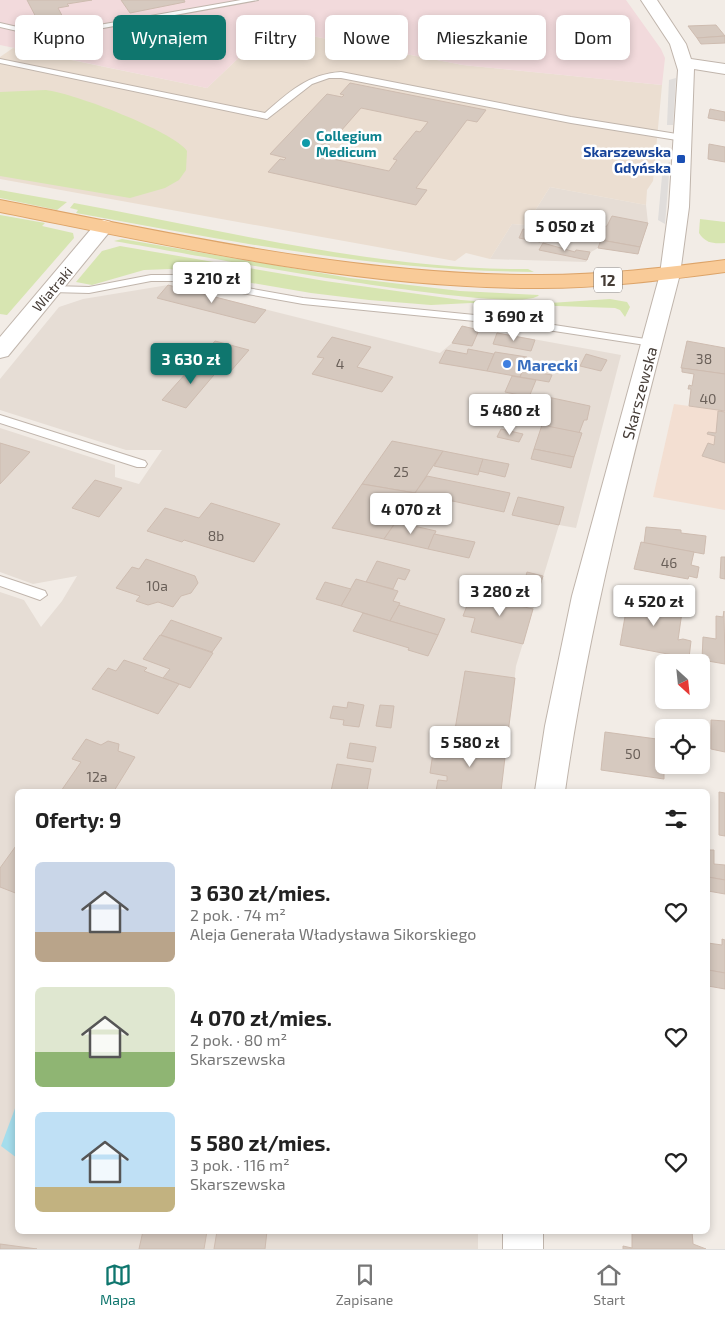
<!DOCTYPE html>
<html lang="pl">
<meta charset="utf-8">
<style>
body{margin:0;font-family:"Exo 2",sans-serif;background:#f2f2f2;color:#222;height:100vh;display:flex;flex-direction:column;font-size:19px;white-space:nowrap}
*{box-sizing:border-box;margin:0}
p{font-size:16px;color:#767676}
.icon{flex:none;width:28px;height:28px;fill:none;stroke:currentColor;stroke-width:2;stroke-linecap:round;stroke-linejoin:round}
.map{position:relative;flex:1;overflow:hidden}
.side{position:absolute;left:15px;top:789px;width:695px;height:445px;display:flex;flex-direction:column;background:#fff;border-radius:8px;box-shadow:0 2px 8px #0003}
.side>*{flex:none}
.top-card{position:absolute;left:15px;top:15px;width:695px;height:45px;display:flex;gap:10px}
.needle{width:32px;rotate:153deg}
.fabs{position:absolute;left:655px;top:654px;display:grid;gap:10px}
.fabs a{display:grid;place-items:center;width:55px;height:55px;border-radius:8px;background:#fff;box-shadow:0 2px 8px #0003;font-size:25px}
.price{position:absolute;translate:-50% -42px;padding:0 11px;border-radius:5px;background:#fff;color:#222;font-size:16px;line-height:32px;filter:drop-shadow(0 1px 2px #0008)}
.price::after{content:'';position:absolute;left:50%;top:30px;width:15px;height:11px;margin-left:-8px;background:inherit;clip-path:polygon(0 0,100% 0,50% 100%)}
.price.on{background:#0f766e;color:#fff}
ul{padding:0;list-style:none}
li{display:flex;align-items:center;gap:15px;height:125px;padding:0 20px}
li span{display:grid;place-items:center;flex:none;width:140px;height:100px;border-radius:8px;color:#555}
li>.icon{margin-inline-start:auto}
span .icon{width:60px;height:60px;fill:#fffc;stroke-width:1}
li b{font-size:21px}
h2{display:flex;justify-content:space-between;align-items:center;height:60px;padding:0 20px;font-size:21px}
.pill{padding:0 18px;border-radius:8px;background:#fff;box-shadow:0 2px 8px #0003;font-size:18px;line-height:45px}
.pill.on{background:#0f766e;color:#fff}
.tabs{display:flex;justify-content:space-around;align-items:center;height:70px;border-top:1px solid #e0e0e0;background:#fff;font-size:14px;color:#767676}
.tabs a{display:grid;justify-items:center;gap:2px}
.tabs .on{color:#0f766e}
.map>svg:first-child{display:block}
</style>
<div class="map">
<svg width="725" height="1249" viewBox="0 0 725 1249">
<rect width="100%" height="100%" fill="#f2ece6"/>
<!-- residential -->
<g fill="#e6ddd5">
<polygon points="550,187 646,205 648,223 638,254 598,248 591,252 586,262 490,259 512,224 526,225"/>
<polygon points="168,285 440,353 452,343 462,326 621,355 576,528 559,525 516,666 501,791 18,791 18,1231 478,1231 478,1249 0,1249 0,592 24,600 41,627 62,601 77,576 33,584 0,572 0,428 115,465 115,477 139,484 162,450 126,450 0,410 0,379 59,307 83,299"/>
</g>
<!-- commercial -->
<polygon fill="#f3dfd2" points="674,404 725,411 725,510 653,497"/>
<!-- education -->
<polygon fill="#ebded1" points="270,28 463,65 662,85 653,181 647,190 646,205 550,187 526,225 512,224 490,259 466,253 455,261 0,179 0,57 13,48 207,88"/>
<!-- medical -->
<polygon fill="#f2dadc" points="0,0 626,0 661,49 665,58 662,85 463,65 270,28 207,88 0,45"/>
<!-- green -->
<g fill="#d7e5b1">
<path d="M46 90C73 93 173 131 187 151L186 170 179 180 165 188 130 198 0 176V92Z"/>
<polygon points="0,190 67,202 57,210 0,198"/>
<path d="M74 203C222 230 378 270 528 269L534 272C377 271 230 241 76 213L78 210 70 208Z"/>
<polygon points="0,215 45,223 42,226 73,233 74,238 7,315 0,314"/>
<path d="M700 219 725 222V243C714 244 705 243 699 233Z"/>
<path d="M122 239 350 278 460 291 539 295C520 318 163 249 114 241Z"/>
<polygon points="120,246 325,281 461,300 501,303 550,303 610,299 627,302 630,307 625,317 620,310 615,308 471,303 431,305 369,300 311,293 170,269 144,270 92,285 76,282 102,251"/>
</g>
<!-- parking -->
<g fill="#e0dddb">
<polygon points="676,78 673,125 667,125 669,80"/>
<polygon points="670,162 665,224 658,220 663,165"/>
</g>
<!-- water -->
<polygon fill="#a5ddec" points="17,1103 18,1158 17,1158 1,1146"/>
<!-- building -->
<g fill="#d6c9bf" stroke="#cebcb0" fill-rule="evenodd">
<polygon points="27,0 92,0 67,4 69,6 58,8 65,21 40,25"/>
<polygon points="121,0 184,0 185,2 130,13"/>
<polygon points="194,18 203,30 127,43 118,30"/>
<polygon points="716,25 725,36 697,38 688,26"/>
<polygon points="85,36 87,41 69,44 66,39"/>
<polygon points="725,36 725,43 701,44 697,38"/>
<path d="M350 83 486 110 477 122 467 120 416 188 427 190 416 205 268 172 280 159 284 160 286 158 270 154 327 94 342 97 344 95 340 94ZM361 108 428 122 420 132 416 131 393 159 397 160 389 171 319 156Z"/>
<polygon points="710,109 725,112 725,121 708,118"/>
<polygon points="709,144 725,147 725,162 708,159"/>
<polygon points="612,216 648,223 640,247 601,240 605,232 600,228 607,226"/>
<polygon points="523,229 545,233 540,242 519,238"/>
<polygon points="601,240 640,247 638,254 598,248"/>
<polygon points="543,243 575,252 576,250 590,252 587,260 539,250"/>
<polygon points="168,285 266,310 255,323 157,298"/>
<polygon points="462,326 479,330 472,346 452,343"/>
<polygon points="497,333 535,340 531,351 493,344"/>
<polygon points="332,337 371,347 357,367 393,377 382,392 312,374 324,358 317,357"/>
<polygon points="215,341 249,350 230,372 196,362"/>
<polygon points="687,341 725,348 725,374 681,368"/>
<polygon points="468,349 494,354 487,371 439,363 446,350 467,354"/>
<polygon points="495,352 527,357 520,377 487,371"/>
<polygon points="586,354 607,360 601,371 580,366"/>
<polygon points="196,362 219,369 186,408 162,400"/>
<polygon points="682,368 725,374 725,411 689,406 691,389 688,389 689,385 692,386 694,374 682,372"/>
<polygon points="523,370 552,375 549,382 520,377"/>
<polygon points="512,376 536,380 529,397 505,392"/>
<polygon points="543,396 590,406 587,420 584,420 579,433 535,424"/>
<polygon points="718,411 725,412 725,463 702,456 708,443 714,445 715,436 707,434 708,432 716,433"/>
<polygon points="542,425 582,433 574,457 534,449"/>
<polygon points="501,429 523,434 519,442 497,437"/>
<polygon points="392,441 443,451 415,493 362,484"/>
<polygon points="0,443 30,452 0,484"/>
<polygon points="534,449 574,457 571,468 531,459"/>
<polygon points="443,451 483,459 478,475 434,466"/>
<polygon points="483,459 509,464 505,477 479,471"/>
<polygon points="427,476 510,493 504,512 415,493"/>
<polygon points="95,480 122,488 99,517 72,508"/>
<polygon points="362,484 415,493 384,539 332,528"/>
<polygon points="518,497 564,507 559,525 512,515"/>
<polygon points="211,503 280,524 254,562 184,540 182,542 147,531 165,508 199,518"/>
<polygon points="396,522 436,531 428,549 384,539"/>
<polygon points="646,527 681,530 681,533 706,536 704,554 644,543"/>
<polygon points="434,534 475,542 469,558 428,549"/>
<polygon points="641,542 694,552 691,565 699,567 697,578 689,576 688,579 634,569"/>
<polygon points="721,557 725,557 725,579 720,578"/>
<polygon points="146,559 195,576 198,583 191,593 181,596 173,607 158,602 148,605 136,601 140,596 116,588 132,567 139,569"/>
<polygon points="377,561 410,570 405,580 398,578 393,589 366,582"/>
<polygon points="527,572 543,576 534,605 519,602"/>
<polygon points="356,579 398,591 393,601 400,603 390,621 341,606"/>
<polygon points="325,582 351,589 341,606 316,599"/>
<polygon points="487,588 511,593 507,603 533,609 523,644 471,632 475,618 463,616 468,603 480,605"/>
<polygon points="629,594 683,605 678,640 683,639 691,641 689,658 620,645"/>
<polygon points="399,605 445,619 438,635 390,621"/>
<polygon points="724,611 725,664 702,660 703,637 716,639 716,616 723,617"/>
<polygon points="363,613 390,621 438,635 428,656 408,650 409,648 353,631"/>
<polygon points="171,620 222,638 212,652 161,635"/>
<polygon points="160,635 213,653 190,688 163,678 170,669 143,659"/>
<polygon points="124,660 147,668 144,671 179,684 158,714 92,689 108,668 116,671"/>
<polygon points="465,671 515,678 506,749 453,741"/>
<polygon points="348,702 364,705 359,727 343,725 344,720 330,718 333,706 347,708"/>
<polygon points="380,705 394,706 391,728 376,726"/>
<polygon points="711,720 725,721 725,752 711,749"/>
<polygon points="605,732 664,740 664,779 601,770"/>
<polygon points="86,739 101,745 108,741 119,744 118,751 135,757 114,791 61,791 81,762 72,759"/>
<polygon points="453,741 506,749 501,791 436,791 438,780 447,781 447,776 430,773 433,753 450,756"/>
<polygon points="350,743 376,747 373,762 347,758"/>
<polygon points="337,764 371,769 367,791 331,791"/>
<polygon points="719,792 725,793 725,836 719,835"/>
<polygon points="18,843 18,894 0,887 0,868"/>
<polygon points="708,850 714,850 714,864 725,865 725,880 708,877"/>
<polygon points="708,877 725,880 725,894 708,891"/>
<polygon points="722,939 725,940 725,973 708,970 708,943 722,945"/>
<polygon points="708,970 725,973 725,989 708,986"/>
<polygon points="143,1231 207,1231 204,1249 139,1249"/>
<polygon points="217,1231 267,1231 265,1249 214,1249"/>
<polygon points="632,1231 692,1231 693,1244 706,1249 623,1249 623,1246 632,1248"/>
<polygon points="0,1244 37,1249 0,1249"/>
</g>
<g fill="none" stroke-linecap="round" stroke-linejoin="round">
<!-- service casing -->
<g stroke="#c0b5ac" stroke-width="2">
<g id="service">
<polygon points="241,0 258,0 48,38 0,27 0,23 48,34"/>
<path d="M0 59 265 113C289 92 308 74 341 72L571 117 683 135 687 138 683 141 571 123 341 78H329L312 84 267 119 0 63Z"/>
<polygon points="151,275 175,275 303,298 515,319 652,340 657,343 652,346 515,325 303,304 175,281 151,281 89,293 51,292 46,289 51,286 89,287"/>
<polygon points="0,415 145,461 147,464 145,467 137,467 0,423"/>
<polygon points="0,576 45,591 47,595 40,600 0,586"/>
</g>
</g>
<!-- minor casing -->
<g stroke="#c0b5ac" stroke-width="2">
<g id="minor">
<polygon points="641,0 657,0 686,44 691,59 725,64 725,74 694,69 689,207 680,274 677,278 670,280 663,278 660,274 669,207 678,70 670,44"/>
<polygon points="104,220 111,222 114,226 111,230 8,356 0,358 0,337 97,222"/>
</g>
</g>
<!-- tertiary casing -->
<g stroke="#c0b5ac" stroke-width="2">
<g id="tertiary">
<path d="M670 268 677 270 680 274C636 445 590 615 565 791H535L545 726 572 596 660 274 663 270Z"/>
<rect x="503" y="1231" width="40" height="18"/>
</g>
</g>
<!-- primary casing -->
<g stroke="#dda469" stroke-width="2">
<path id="primary" d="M0 200C178 235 359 276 541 275 603 275 664 268 725 260V272C664 280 603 288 541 288 359 289 178 247 0 212Z"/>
</g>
<!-- service -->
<use href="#service" fill="#fff" fill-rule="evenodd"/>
<!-- minor -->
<use href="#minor" fill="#fff" fill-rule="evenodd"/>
<!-- tertiary -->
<use href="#tertiary" fill="#fff" fill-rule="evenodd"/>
<!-- primary -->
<use href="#primary" fill="#f9cb98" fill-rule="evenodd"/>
</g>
<!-- markers -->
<circle fill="#0f9aa8" stroke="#fff" stroke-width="2" cx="306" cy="143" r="5"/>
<rect fill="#1a4fb4" stroke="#fff" stroke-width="2" x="676" y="154" width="10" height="10" rx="2.5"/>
<circle fill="#3f7fe0" stroke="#fff" stroke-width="2" cx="507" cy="364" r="5"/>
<g text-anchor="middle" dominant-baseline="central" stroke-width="5" stroke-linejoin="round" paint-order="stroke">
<!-- far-culture labels -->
<g font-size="14" font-weight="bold" fill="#0d838f" stroke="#fff" text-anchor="start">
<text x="316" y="135">Collegium<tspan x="316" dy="16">Medicum</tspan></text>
</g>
<!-- far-transit labels -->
<g font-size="14" font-weight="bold" fill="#164399" stroke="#fff" text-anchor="end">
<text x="671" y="151">Skarszewska<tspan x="671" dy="16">Gdyńska</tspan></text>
</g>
<!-- far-street labels -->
<g font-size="14" fill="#453c36" stroke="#fff">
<text transform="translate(52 289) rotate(-50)">Wiatraki</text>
</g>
<!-- number labels -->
<g font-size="14" fill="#695f58">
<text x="704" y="358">38</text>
<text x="340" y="363">4</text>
<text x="708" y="398">40</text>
<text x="401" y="471">25</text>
<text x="216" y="535">8b</text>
<text x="669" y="562">46</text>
<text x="157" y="585">10a</text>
<text x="633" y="753">50</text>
<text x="97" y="776">12a</text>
</g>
<!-- shield labels -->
<rect fill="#fff" stroke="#7d7672" stroke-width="1" x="594" y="267.5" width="28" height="25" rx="4"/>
<g font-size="15" font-weight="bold" fill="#453c36">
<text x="608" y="280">12</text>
</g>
<!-- shop labels -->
<g font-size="16" font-weight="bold" fill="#366cbe" stroke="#fff" text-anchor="start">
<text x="517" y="364">Marecki</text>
</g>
<!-- street labels -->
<g font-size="16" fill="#453c36" stroke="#fff">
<text transform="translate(639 393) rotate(-75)">Skarszewska</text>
</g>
</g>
</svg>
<div class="fabs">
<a><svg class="needle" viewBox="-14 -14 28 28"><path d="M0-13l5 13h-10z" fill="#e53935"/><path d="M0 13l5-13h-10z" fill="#767676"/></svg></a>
<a><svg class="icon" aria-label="locate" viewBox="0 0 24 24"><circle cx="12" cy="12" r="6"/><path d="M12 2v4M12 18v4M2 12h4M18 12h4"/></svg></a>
</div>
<b class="price" style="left:565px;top:252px">5 050 zł</b>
<b class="price" style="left:212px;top:304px">3 210 zł</b>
<b class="price" style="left:514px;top:342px">3 690 zł</b>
<b class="price on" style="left:191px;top:385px">3 630 zł</b>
<b class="price" style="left:510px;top:436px">5 480 zł</b>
<b class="price" style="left:411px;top:535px">4 070 zł</b>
<b class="price" style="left:500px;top:617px">3 280 zł</b>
<b class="price" style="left:654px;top:627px">4 520 zł</b>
<b class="price" style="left:470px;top:768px">5 580 zł</b>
<div class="top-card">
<a class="pill">Kupno</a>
<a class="pill on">Wynajem</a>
<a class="pill">Filtry</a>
<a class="pill">Nowe</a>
<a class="pill">Mieszkanie</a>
<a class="pill">Dom</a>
</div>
<section class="side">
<h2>Oferty: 9<svg class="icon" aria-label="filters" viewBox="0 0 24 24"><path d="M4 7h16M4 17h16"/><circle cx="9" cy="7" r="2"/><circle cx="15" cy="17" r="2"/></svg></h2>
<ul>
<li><span style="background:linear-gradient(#c9d6e8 70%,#b9a48a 0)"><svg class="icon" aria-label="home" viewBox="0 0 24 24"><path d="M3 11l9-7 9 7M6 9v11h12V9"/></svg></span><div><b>3 630 zł/mies.</b><p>2 pok. · 74 m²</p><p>Aleja Generała Władysława Sikorskiego</p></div><svg class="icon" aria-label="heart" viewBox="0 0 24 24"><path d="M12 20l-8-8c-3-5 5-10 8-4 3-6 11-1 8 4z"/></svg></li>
<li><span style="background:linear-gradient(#dfe7d0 65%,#8fb573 0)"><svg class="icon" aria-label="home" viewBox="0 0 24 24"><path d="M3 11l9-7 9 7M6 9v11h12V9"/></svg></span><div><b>4 070 zł/mies.</b><p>2 pok. · 80 m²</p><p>Skarszewska</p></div><svg class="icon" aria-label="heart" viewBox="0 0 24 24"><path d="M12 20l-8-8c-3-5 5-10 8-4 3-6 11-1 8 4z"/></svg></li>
<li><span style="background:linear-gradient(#bfe0f5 75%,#c2b280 0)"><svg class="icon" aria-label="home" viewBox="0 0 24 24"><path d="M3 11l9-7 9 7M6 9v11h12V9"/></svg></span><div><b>5 580 zł/mies.</b><p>3 pok. · 116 m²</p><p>Skarszewska</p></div><svg class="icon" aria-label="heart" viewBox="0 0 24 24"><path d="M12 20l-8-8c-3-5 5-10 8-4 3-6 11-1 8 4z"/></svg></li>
</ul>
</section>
</div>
<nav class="tabs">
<a class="on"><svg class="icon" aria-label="map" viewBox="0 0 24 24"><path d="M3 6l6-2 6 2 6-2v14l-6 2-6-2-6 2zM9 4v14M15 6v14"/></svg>Mapa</a>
<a><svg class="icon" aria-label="saved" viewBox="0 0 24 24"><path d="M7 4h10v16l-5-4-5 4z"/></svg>Zapisane</a>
<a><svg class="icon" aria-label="home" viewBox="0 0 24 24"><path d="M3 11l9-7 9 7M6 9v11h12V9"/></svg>Start</a>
</nav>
